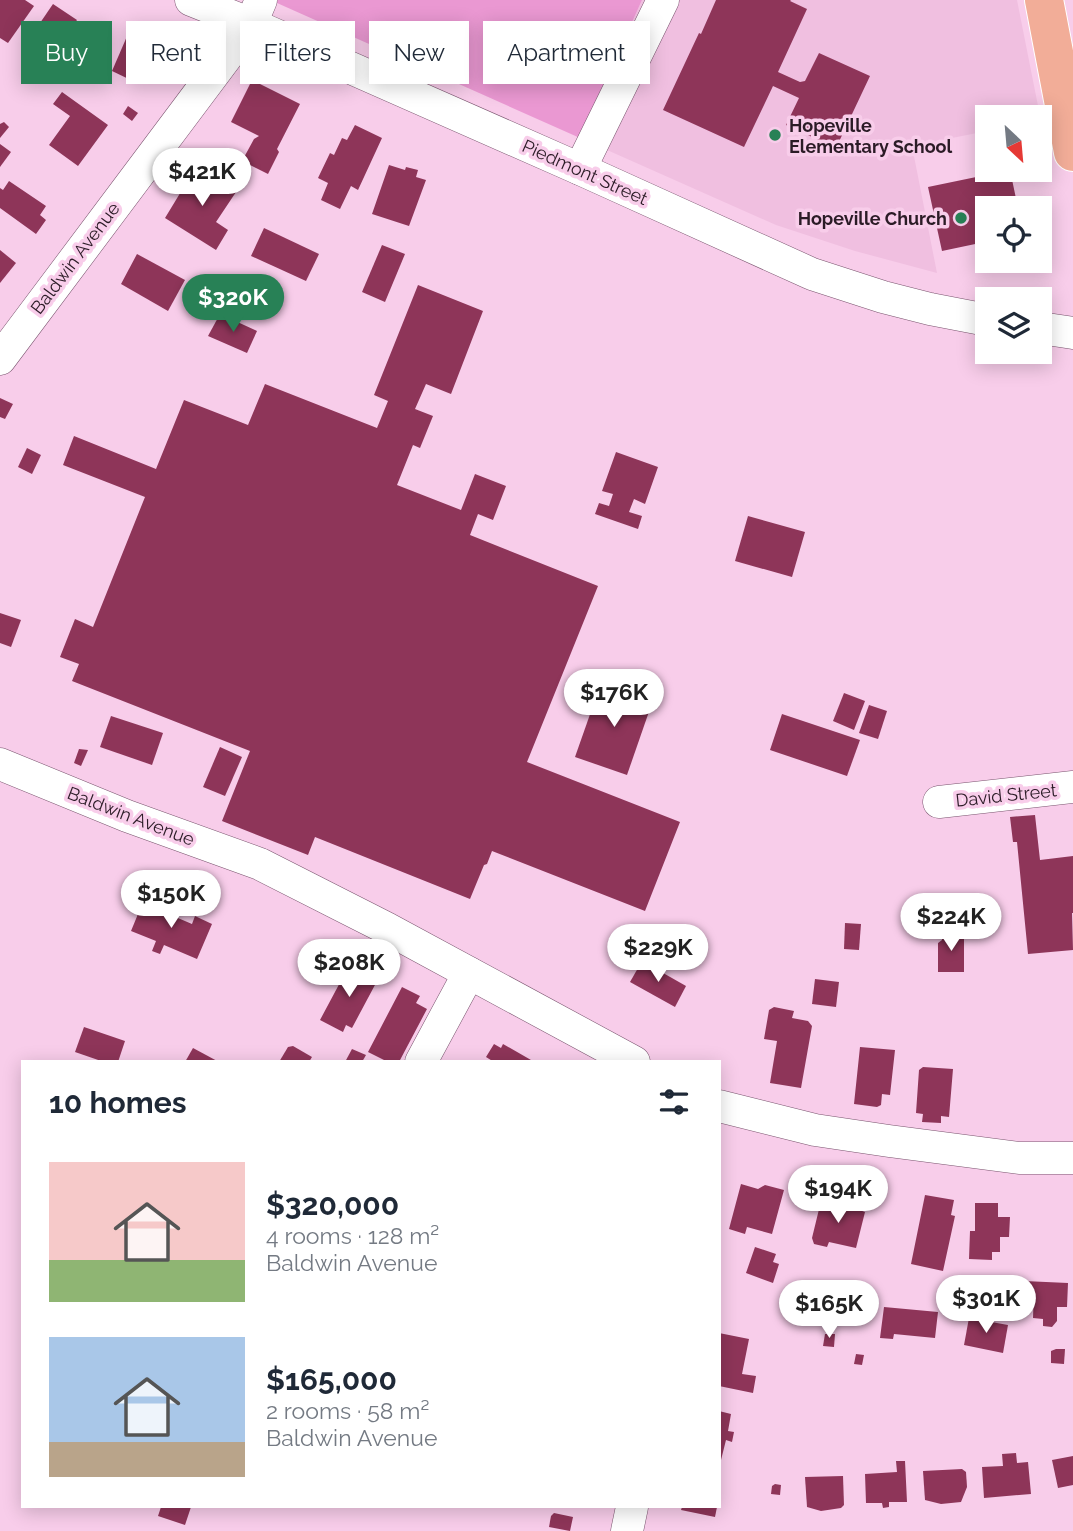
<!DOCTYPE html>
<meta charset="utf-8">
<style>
body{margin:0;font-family:Raleway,sans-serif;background:#f6f6f7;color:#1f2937;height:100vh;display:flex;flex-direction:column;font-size:26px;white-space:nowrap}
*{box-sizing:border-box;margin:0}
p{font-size:23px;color:#747a83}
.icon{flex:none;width:38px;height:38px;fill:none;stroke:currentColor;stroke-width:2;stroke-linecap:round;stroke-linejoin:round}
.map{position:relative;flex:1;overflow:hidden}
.sheet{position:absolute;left:21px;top:1060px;width:700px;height:448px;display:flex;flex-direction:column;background:#fff;border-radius:0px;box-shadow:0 4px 18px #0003}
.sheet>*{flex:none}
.banner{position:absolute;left:21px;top:21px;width:700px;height:63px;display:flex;gap:14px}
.needle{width:46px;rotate:154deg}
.tools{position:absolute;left:975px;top:105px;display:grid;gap:14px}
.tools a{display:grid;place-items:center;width:77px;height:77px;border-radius:0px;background:#fff;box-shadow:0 4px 18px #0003;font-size:35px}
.price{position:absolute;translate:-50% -60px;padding:0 16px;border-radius:24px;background:#fff;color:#222;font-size:23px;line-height:46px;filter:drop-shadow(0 2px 4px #0008)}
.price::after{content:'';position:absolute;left:50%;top:42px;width:21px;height:16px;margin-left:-10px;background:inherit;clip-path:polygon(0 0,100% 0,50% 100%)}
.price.on{background:#288156;color:#fff}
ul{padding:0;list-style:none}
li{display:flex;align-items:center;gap:21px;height:175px;padding:0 28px}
li span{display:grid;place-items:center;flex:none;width:196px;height:140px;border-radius:0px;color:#555}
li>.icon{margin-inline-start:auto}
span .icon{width:84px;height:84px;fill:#fffc;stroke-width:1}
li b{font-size:30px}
h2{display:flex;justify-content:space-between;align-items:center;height:84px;padding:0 28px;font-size:30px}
.pill{padding:0 24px;border-radius:0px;background:#fff;box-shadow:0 4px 18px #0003;font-size:24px;line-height:63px}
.pill.on{background:#288156;color:#fff}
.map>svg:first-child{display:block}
</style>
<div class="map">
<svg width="1073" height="1531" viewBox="0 0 1073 1531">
<rect width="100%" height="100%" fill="#f8cdea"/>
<!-- built -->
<polygon fill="#f0bfe0" points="642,0 1017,0 1041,121 1040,121 1040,117 987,117 987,131 912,146 937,273 855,251 776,225 580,138"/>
<!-- green -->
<polygon fill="#ea98d2" points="278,0 642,0 580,138 277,3"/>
<!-- building -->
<g fill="#8e3559">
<polygon points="0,0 25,0 34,6 8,43 0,38"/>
<polygon points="716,0 791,0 790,1 807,9 778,72 800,82 805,81 819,53 870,76 836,148 786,125 799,98 773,86 744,147 663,110 699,33 701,34"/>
<polygon points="53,4 77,20 51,59 27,42"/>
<polygon points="128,34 131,34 155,45 137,83 112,71"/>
<polygon points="252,80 300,104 277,149 279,152 268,174 242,161 254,139 259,136 231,122"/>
<polygon points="62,92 108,125 78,166 49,145 70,116 53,104"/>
<polygon points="128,106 138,113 132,121 123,114"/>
<polygon points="4,122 9,127 0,138 0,124"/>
<polygon points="355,125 382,138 358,190 351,186 340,209 321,200 328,183 318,178 330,153 334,155 342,138 347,140"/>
<polygon points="0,144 11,152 0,167"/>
<polygon points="389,165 405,170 406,167 418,170 416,177 426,180 409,226 372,214"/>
<polygon points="196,167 236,192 216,222 228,230 216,250 165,218"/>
<polygon points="1010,170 1018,208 987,208 987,227 977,229 980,243 942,251 928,187"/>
<polygon points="9,181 46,206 40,215 46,220 36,234 0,208 0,188 3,190"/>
<polygon points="264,228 319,254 306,281 251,256"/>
<polygon points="382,245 405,254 385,302 362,292"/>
<polygon points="0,250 16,263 0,283"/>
<polygon points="137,254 185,280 168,311 121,284"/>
<polygon points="418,285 483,311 451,394 426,384 415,409 433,416 420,448 413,445 397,485 461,510 475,474 506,486 493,520 478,514 470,535 598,586 527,762 680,822 645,911 492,851 487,864 484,865 470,899 315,837 308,855 222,821 250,751 72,681 79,664 60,657 75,619 93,627 145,497 63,465 74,436 156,469 184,400 248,425 265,384 377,428 388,401 374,395"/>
<polygon points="220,314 257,331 247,353 208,336"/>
<polygon points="0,398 13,404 5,419 0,417"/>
<polygon points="27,448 41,455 32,474 18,467"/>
<polygon points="616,452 658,467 645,504 634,499 629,512 642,516 638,529 595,514 599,503 609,506 613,494 602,491"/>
<polygon points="748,516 805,532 792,577 735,561"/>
<polygon points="0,613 21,620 11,647 0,643"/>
<polygon points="601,683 653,700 627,775 575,757"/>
<polygon points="844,693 865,701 854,730 833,721"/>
<polygon points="869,705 887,711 878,739 859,733"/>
<polygon points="782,714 860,740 847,776 770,750"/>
<polygon points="111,716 163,733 152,765 100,747"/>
<polygon points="220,747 242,757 225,796 203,787"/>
<polygon points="79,749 88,750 81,766 74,763"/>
<polygon points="1035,815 1040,860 1073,856 1073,913 1072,913 1073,950 1028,954 1017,842 1013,842 1010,817"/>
<polygon points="145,897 162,904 159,910 192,924 195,916 212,924 197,959 164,945 160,954 152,951 156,941 131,931"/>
<polygon points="845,923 861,924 859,950 844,949"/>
<polygon points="942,932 964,932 964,972 938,972 938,943 942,940"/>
<polygon points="642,961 686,986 675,1007 630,982"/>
<polygon points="351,962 365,970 362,975 376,983 352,1028 346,1025 343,1032 320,1020"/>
<polygon points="815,979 839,982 836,1007 812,1004"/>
<polygon points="402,987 420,996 416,1003 427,1009 399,1062 388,1062 368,1052"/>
<polygon points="774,1007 794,1011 792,1018 808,1021 812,1026 801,1088 770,1083 777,1041 764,1039 769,1010"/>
<polygon points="84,1027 125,1041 118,1062 104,1062 75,1052"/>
<polygon points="494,1044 501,1048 503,1044 531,1060 530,1062 494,1062 486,1057"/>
<polygon points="293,1046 312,1057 309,1062 279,1062 288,1047"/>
<polygon points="860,1047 895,1050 890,1095 882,1094 881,1105 877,1107 854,1104"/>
<polygon points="193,1048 219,1062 185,1062"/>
<polygon points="352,1049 366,1055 362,1062 345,1062"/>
<polygon points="923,1067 953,1069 949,1117 941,1116 941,1123 922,1122 923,1114 916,1113 919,1070"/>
<polygon points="741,1184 758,1189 765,1185 784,1190 772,1234 747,1227 745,1234 729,1229"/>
<polygon points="925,1195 954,1200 951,1215 955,1216 943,1271 911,1264"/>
<polygon points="832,1200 865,1212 856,1248 829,1242 827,1247 814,1244 812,1238 821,1201"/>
<polygon points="975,1203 998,1203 998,1217 1010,1217 1009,1237 1000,1237 1000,1252 992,1252 992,1260 969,1259 970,1231 975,1231"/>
<polygon points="755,1247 776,1254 773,1262 779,1264 773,1283 746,1273"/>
<polygon points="1024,1281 1068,1283 1067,1307 1057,1307 1057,1321 1052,1327 1043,1326 1043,1319 1033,1318 1034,1289 1024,1289"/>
<polygon points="884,1307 938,1312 935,1338 894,1334 893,1339 880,1338"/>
<polygon points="969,1318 1008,1325 1003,1353 964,1345"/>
<polygon points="719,1333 749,1339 742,1374 756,1376 753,1393 719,1386"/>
<polygon points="825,1334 835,1334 834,1347 823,1346"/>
<polygon points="1056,1349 1065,1349 1064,1364 1051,1363 1051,1351"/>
<polygon points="856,1354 864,1355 862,1365 854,1364"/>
<polygon points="719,1411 731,1414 728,1431 734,1432 732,1442 726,1440 720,1464"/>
<polygon points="1016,1453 1017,1463 1028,1462 1031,1494 984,1498 982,1467 1003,1466 1002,1454"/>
<polygon points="1073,1456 1073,1485 1058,1488 1052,1460"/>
<polygon points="896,1461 905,1461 907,1502 889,1502 889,1507 883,1508 882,1503 866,1503 865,1474 897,1472"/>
<polygon points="962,1469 966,1472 967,1487 961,1502 941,1504 925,1500 923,1471"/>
<polygon points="843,1476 844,1505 841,1508 821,1511 807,1507 805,1477"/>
<polygon points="775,1484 781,1485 780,1495 771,1494 772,1486"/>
<polygon points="161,1507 191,1507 185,1525 158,1516"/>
<polygon points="682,1507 717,1507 715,1517 681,1510"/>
<polygon points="554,1513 573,1517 570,1531 549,1527 551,1516"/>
</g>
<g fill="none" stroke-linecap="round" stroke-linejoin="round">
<!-- minor casing -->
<g stroke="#79546e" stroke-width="33">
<g id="minor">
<polyline points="191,0 251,24 580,169 812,274 883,297 930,309 987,320"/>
<polyline points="580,169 663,0"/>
<polyline points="1040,328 1073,333"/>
<polyline points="0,359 251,24 261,0"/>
<polyline points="0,764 127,816 260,864 388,929 634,1062"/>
<polyline points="939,802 1073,787"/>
<polyline points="421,1062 469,973"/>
<polyline points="719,1106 815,1130 889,1141 1019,1158 1073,1158"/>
<polyline points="627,1531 632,1507"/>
</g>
</g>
<!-- major casing -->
<g stroke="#fff" stroke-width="40">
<polyline id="major" points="1044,0 1073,152"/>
</g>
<!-- minor -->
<use href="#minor" stroke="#fff" stroke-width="32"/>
<!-- major -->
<use href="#major" stroke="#f2ad98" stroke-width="38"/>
</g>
<!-- markers -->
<g fill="#288156" stroke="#f8cdea" stroke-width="2.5">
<circle cx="775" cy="135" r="7"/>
<circle cx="961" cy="218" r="7"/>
</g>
<g text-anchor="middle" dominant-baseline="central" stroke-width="7" stroke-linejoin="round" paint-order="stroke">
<!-- poi labels -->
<g font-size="18" font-weight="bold" fill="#2b1b26" stroke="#f8cdea" text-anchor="start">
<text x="789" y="125">Hopeville<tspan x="789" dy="21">Elementary School</tspan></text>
<text x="947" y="218" text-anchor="end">Hopeville Church</text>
</g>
<!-- street labels -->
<g font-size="18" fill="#2b1b26" stroke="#f8cdea">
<text transform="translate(585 172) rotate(24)">Piedmont Street</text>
<text transform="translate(75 258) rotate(-53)">Baldwin Avenue</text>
<text transform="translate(1006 795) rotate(-6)">David Street</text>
<text transform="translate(131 816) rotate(21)">Baldwin Avenue</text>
</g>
</g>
</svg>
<div class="tools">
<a><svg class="needle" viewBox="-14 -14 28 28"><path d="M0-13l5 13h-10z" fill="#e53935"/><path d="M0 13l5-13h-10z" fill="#747a83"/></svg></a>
<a><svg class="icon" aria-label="locate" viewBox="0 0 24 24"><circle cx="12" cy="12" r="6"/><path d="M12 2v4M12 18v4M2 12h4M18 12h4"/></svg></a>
<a><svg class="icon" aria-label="layers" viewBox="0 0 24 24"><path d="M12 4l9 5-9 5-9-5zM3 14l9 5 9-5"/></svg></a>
</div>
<b class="price" style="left:202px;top:208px">$421K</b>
<b class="price on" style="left:233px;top:334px">$320K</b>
<b class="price" style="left:614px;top:729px">$176K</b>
<b class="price" style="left:171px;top:930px">$150K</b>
<b class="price" style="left:951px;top:953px">$224K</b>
<b class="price" style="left:658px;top:984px">$229K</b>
<b class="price" style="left:349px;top:999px">$208K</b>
<b class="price" style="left:838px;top:1225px">$194K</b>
<b class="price" style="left:986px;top:1335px">$301K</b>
<b class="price" style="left:829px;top:1340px">$165K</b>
<div class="banner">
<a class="pill on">Buy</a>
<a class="pill">Rent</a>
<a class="pill">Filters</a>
<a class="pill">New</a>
<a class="pill">Apartment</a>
</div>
<section class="sheet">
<h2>10 homes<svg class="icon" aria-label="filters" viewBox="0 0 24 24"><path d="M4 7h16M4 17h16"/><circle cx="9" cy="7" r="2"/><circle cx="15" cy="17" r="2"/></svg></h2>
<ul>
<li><span style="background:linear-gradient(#f6c9c9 70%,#8fb573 0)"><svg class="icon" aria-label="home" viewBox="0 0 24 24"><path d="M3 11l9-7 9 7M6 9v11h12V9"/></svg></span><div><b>$320,000</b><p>4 rooms · 128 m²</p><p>Baldwin Avenue</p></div></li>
<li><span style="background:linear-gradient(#a9c7e8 75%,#b9a48a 0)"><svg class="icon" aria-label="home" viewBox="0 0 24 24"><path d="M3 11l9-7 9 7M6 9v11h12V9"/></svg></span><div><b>$165,000</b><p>2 rooms · 58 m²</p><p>Baldwin Avenue</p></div></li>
</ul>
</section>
</div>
